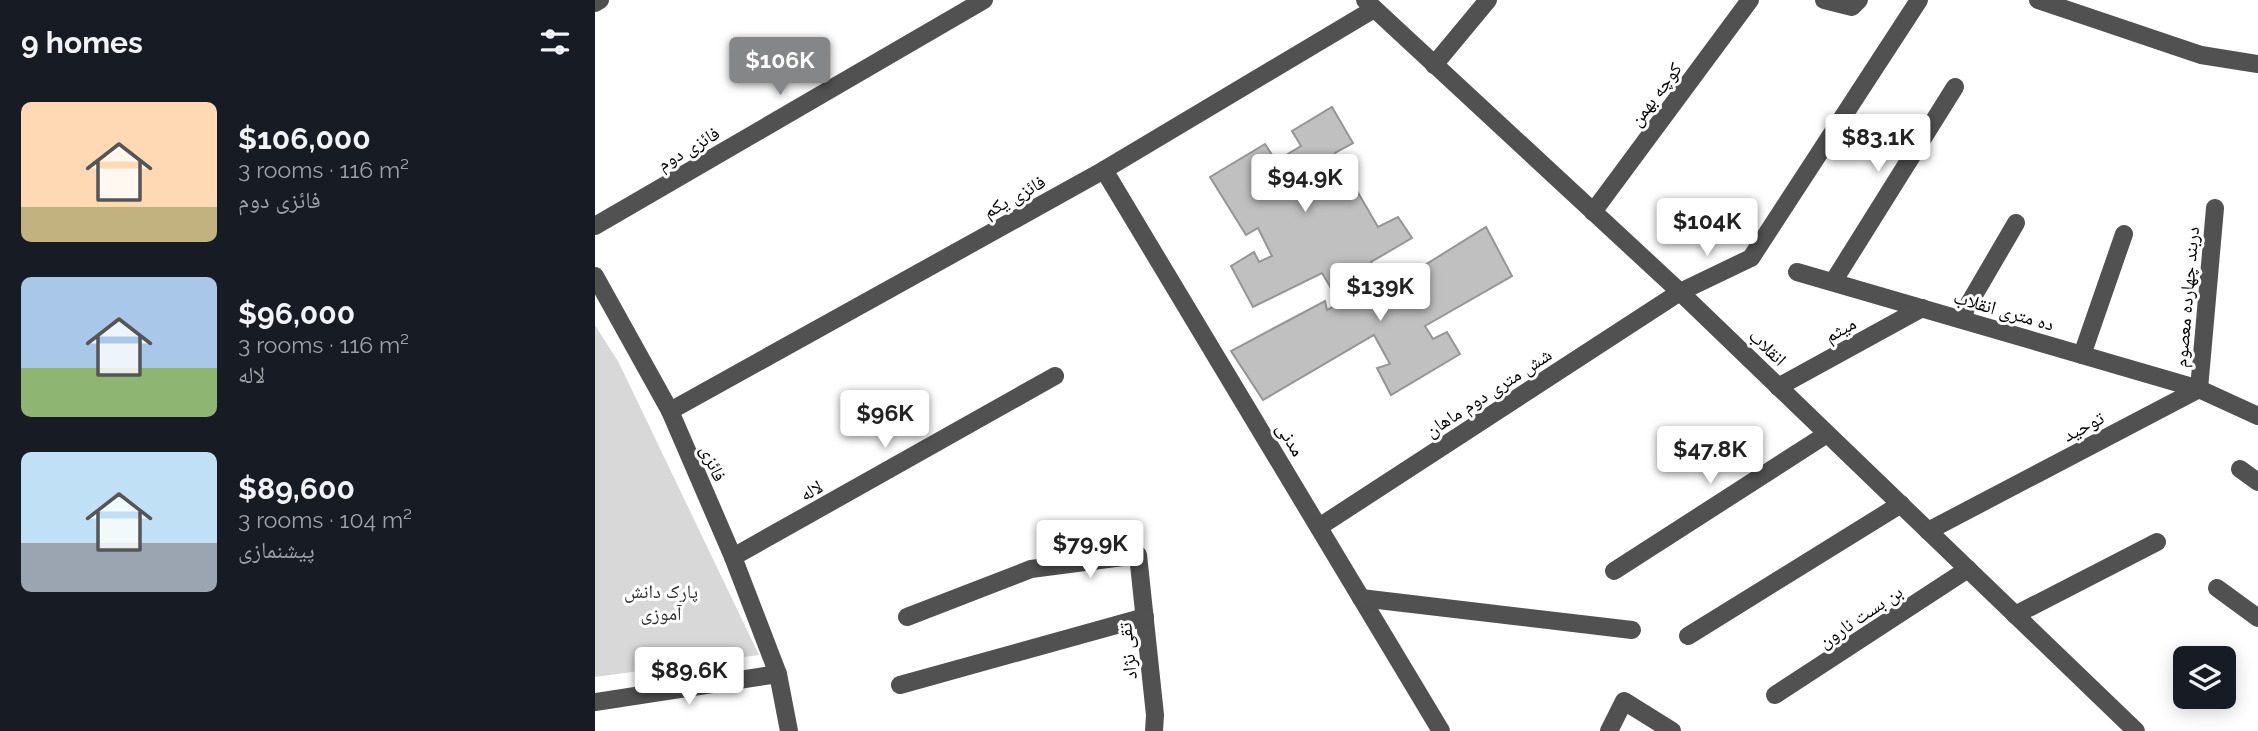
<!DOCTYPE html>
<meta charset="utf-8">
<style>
body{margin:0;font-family:Raleway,"Noto Naskh Arabic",sans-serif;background:#242831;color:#f1f3f6;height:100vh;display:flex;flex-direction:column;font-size:26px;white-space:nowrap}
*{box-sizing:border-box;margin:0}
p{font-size:23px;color:#9ea1a6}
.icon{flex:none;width:38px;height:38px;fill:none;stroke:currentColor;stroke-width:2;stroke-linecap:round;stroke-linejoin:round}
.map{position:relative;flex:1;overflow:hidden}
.side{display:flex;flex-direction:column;background:#171b24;width:595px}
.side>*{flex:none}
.tools{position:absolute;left:1578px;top:646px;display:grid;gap:14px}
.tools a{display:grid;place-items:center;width:63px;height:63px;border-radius:10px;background:#171b24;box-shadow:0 4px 18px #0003;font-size:35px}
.price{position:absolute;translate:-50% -60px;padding:0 16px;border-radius:7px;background:#fff;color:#222;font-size:23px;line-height:46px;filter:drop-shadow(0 2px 4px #0008)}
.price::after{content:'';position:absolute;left:50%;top:42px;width:21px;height:16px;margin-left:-10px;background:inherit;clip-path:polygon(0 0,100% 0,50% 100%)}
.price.active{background:#858687;color:#fff}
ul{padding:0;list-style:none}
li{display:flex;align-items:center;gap:21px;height:175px;padding:0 21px}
li span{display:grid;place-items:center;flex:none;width:196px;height:140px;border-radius:10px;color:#555}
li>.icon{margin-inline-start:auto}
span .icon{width:84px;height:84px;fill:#fffc;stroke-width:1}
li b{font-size:30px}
h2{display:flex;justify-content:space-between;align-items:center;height:84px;padding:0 21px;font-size:30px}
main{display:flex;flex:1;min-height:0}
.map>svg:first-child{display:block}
</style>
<main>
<section class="side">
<h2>9 homes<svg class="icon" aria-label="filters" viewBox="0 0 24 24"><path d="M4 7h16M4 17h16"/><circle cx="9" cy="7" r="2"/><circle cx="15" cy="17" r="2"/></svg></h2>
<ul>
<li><span style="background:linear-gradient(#ffd9b3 75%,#c2b280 0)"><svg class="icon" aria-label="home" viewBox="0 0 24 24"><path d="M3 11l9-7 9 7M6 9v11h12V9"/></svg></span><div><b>$106,000</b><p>3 rooms · 116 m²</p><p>فائزی دوم</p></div></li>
<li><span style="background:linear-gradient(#a9c7e8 65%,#8fb573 0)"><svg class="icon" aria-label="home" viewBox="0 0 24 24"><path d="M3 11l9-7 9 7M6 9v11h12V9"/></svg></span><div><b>$96,000</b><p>3 rooms · 116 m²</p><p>لاله</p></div></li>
<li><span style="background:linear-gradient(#bfe0f5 65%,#9aa5b1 0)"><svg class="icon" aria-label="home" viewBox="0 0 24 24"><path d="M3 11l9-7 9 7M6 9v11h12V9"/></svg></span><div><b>$89,600</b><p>3 rooms · 104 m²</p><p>پیشنمازی</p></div></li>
</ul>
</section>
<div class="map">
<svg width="1663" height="731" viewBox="0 0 1663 731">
<rect width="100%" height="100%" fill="#fff"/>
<!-- green -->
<polygon fill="#d8d8d8" points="0,325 24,363 164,655 0,677"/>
<!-- building -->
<g fill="#c0c0c0" stroke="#959595" stroke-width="2">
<polygon points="737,107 758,143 740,153 783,227 803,217 817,238 776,262 781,272 739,293 727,273 658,307 636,266 659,252 664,262 677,256 663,228 651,235 615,177 670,144 681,161 706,146 697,131"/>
<polygon points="891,227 917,276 830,326 838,339 852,332 865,354 796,395 782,368 795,364 779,335 668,400 636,351 730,301 732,310 765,291 772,301"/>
</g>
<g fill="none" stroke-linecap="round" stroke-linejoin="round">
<!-- minor -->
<g stroke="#515151" stroke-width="18">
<polyline points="770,0 1085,292 1541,731"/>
<polyline points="1229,0 1257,7 1264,0"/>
<polyline points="1443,0 1606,55 1663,64"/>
<polyline points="0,3 5,0"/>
<polyline points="839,65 893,0"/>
<polyline points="509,170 846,731"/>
<polyline points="998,212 1155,0"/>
<polyline points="0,226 389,0"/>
<polyline points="1202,272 1604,389 1620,208"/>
<polyline points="0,276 75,411 138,557 183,674 194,731"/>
<polyline points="1238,282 1360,87"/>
<polyline points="1365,319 1421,223"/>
<polyline points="1487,355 1529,234"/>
<polyline points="1183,387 1327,308"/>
<polyline points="75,411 509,170 779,9"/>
<polyline points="1645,469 1663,482"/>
<polyline points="724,527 1085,292 1156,258 1324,0"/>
<polyline points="1333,531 1604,389 1663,416"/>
<polyline points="138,557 460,376"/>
<polyline points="1019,571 1232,434"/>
<polyline points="1622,588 1663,618"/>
<polyline points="766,598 1037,630"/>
<polyline points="1420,615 1562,542"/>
<polyline points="312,617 436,569 543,555 560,715 559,731"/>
<polyline points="1093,636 1306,504"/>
<polyline points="305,685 550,617"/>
<polyline points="1180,695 1373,569"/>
<polyline points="0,702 183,674"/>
<polyline points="1014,731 1029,701 1077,731"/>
</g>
</g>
<g text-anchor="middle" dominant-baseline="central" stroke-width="6" stroke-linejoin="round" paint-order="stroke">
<!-- street labels -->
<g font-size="19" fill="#000" stroke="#fff">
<text transform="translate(1060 94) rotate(-53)">کوچه بهمن</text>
<text transform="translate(93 148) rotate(-30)">فائزی دوم</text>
<text transform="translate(419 196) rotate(-29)">فائزی یکم</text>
<text transform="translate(1591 297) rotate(-85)">دربند چهارده معصوم</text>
<text transform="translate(1409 310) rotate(16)">ده متری انقلاب</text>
<text transform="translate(1245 329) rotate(-29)">میثم</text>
<text transform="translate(1173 347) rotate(44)">انقلاب</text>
<text transform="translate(893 392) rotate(-33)">شش متری دوم ماهان</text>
<text transform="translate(1488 426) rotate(-28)">توحید</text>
<text transform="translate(696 439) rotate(59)">مدنی</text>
<text transform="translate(119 463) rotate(67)">فائزی</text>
<text transform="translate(216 490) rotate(-29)">لاله</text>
<text transform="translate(1265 616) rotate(-34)">بن بست نارون</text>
<text transform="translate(532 651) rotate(-96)">تقی نژاد</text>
</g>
<!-- park labels -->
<g font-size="19" fill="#2f2f2f" stroke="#fff">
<text x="66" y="591">پارک دانش<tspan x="66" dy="22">آموزی</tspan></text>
</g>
</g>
</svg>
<div class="tools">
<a><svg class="icon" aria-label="layers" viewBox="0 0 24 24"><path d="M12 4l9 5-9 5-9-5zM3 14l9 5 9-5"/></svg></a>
</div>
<b class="price active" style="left:185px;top:97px">$106K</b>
<b class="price" style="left:1283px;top:174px">$83.1K</b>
<b class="price" style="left:710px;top:214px">$94.9K</b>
<b class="price" style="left:1112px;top:258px">$104K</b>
<b class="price" style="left:785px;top:323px">$139K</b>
<b class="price" style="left:290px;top:450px">$96K</b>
<b class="price" style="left:1115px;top:486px">$47.8K</b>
<b class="price" style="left:495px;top:580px">$79.9K</b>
<b class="price" style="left:94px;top:707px">$89.6K</b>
</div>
</main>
